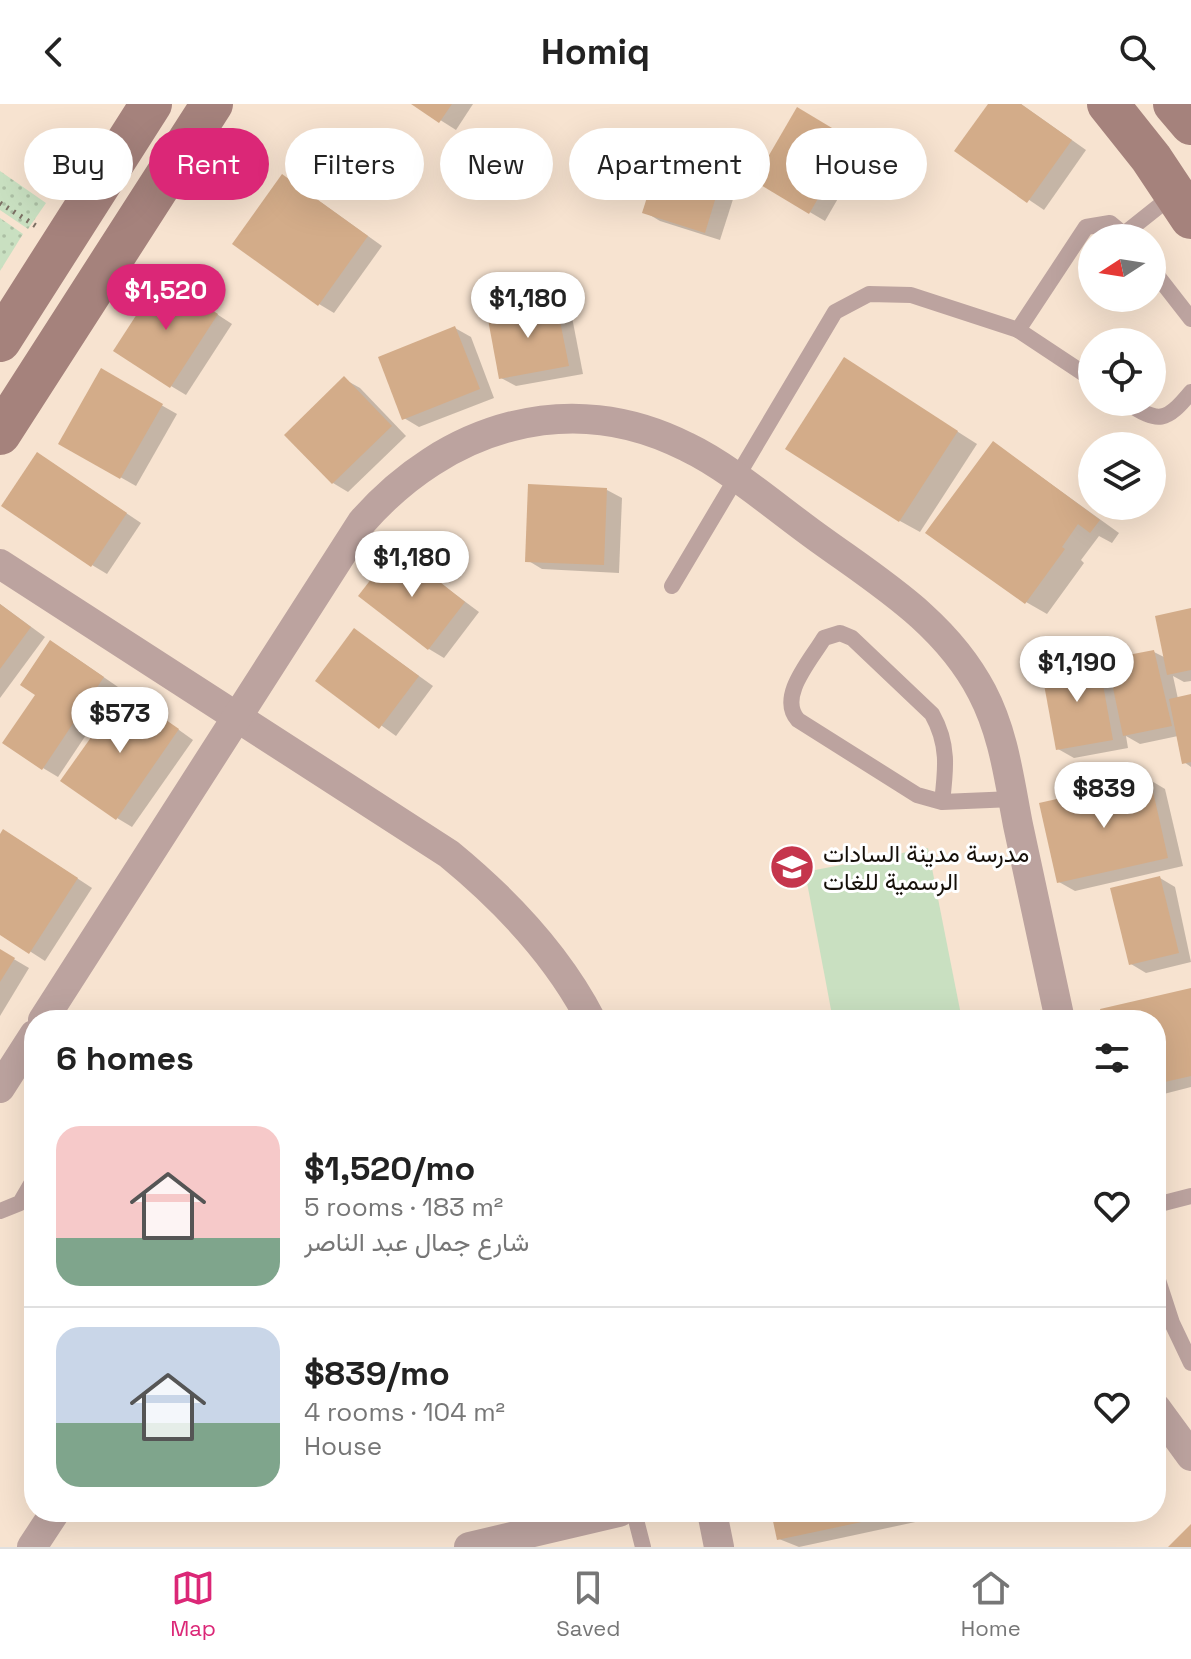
<!DOCTYPE html>
<meta charset="utf-8">
<style>
body{margin:0;font-family:"Space Grotesk",Vazirmatn,sans-serif;background:#f2f2f2;color:#222;height:100vh;display:flex;flex-direction:column;font-size:30px;white-space:nowrap}
*{box-sizing:border-box;margin:0}
p{font-size:26px;color:#767676}
.icon{flex:none;width:44px;height:44px;fill:none;stroke:currentColor;stroke-width:2;stroke-linecap:round;stroke-linejoin:round}
.map{position:relative;flex:1;overflow:hidden}
.drawer{position:absolute;left:24px;top:906px;width:1142px;height:512px;display:flex;flex-direction:column;background:#fff;border-radius:32px;box-shadow:0 8px 32px #0002}
.drawer>*{flex:none}
.top-card{position:absolute;left:24px;top:24px;width:1144px;height:72px;display:flex;gap:16px}
.needle{width:52px;rotate:258deg}
.fabs{position:absolute;left:1078px;top:120px;display:grid;gap:16px}
.fabs a{display:grid;place-items:center;width:88px;height:88px;border-radius:50%;background:#fff;box-shadow:0 8px 32px #0002;font-size:40px}
.price{position:absolute;translate:-50% -68px;padding:0 18px;border-radius:28px;background:#fff;color:#222;font-size:26px;line-height:52px;filter:drop-shadow(0 2px 4px #0008)}
.price::after{content:'';position:absolute;left:50%;top:48px;width:24px;height:18px;margin-left:-12px;background:inherit;clip-path:polygon(0 0,100% 0,50% 100%)}
.price.on{background:#db2777;color:#fff}
ul{padding:0;list-style:none}
li{display:flex;align-items:center;gap:24px;height:200px;padding:0 32px}
li+li{border-top:2px solid #e0e0e0}
li span{display:grid;place-items:center;flex:none;width:224px;height:160px;border-radius:24px;color:#555}
li>.icon{margin-inline-start:auto}
span .icon{width:96px;height:96px;fill:#fffc;stroke-width:1}
li b{font-size:34px}
h2{display:flex;justify-content:space-between;align-items:center;height:96px;padding:0 32px;font-size:34px}
.pill{padding:0 28px;border-radius:36px;background:#fff;box-shadow:0 8px 32px #0002;font-size:28px;line-height:72px}
.pill.on{background:#db2777;color:#fff}
header{display:flex;justify-content:space-between;align-items:center;height:104px;padding:0 32px;background:#fff;font-size:36px;font-weight:800}
.tabs{display:flex;justify-content:space-around;align-items:center;height:112px;border-top:2px solid #e0e0e0;background:#fff;font-size:22px;color:#767676}
.tabs a{display:grid;justify-items:center;gap:4px}
.tabs .on{color:#db2777}
.map>svg:first-child{display:block}
</style>
<header><svg class="icon" aria-label="back" viewBox="0 0 24 24"><path d="M15 5l-7 7 7 7"/></svg>Homiq<svg class="icon" aria-label="search" viewBox="0 0 24 24"><circle cx="10" cy="10" r="6"/><path d="M15 15l6 6"/></svg></header>
<div class="map">
<svg width="1191" height="1443" viewBox="0 0 1191 1443">
<defs>
<pattern id="grass-dots" width="8" height="8" patternUnits="userSpaceOnUse" patternTransform="scale(2)"><rect width="8" height="8" fill="#c9e0c1"/><path d="M2 2h.1M6 6h.1" fill="none" stroke="#acbfa4" stroke-width="1.8" stroke-linecap="round"/></pattern>
</defs>
<rect width="100%" height="100%" fill="#f7e3d0"/>
<!-- grass -->
<g fill="url(#grass-dots)">
<polygon points="0,67 46,99 28,125 0,106"/>
<polygon points="0,114 23,130 0,167"/>
</g>
<!-- garden -->
<polygon fill="#c9e0c1" points="928,744 962,916 833,916 805,768"/>
<!-- shadow -->
<g fill="#0003">
<polygon points="415,0 473,0 456,26"/>
<polygon points="990,0 1021,0 1086,46 1044,106 957,47"/>
<polygon points="798,6 866,46 825,117 757,77"/>
<polygon points="668,36 728,55 743,64 720,136 660,117 645,108"/>
<polygon points="298,82 382,142 334,209 319,200"/>
<polygon points="177,184 232,220 186,291 171,282"/>
<polygon points="556,199 571,208 583,270 516,282 501,274"/>
<polygon points="455,224 471,233 494,294 419,323 404,314"/>
<polygon points="101,267 177,310 136,382 60,339"/>
<polygon points="864,268 977,340 920,428 900,417"/>
<polygon points="344,275 360,284 406,332 348,388 333,379"/>
<polygon points="994,339 1119,429 1112,439 1099,432 1081,456 1084,459 1047,510 1026,498"/>
<polygon points="52,359 141,419 107,470 92,461"/>
<polygon points="607,386 622,394 619,469 542,465 527,456"/>
<polygon points="396,446 479,508 444,554 429,545"/>
<polygon points="0,500 45,533 0,594"/>
<polygon points="1191,506 1191,577 1184,578 1173,572 1178,595 1191,592 1191,663 1184,658 1178,632 1140,640 1126,632 1128,644 1074,654 1058,645 1098,556 1110,563 1154,548 1166,554"/>
<polygon points="355,526 433,582 396,632 318,576"/>
<polygon points="66,547 118,583 58,673 43,664"/>
<polygon points="140,598 193,636 132,723 117,714"/>
<polygon points="1150,676 1165,685 1183,762 1075,787 1059,778"/>
<polygon points="0,732 19,736 92,784 45,857 0,828"/>
<polygon points="1160,774 1175,783 1191,858 1146,869 1131,860"/>
<polygon points="0,847 29,864 0,912"/>
<polygon points="1191,886 1191,983 1156,992 1156,916 1105,916"/>
<polygon points="773,1408 962,1408 799,1443 779,1435"/>
</g>
<!-- building -->
<g fill="#d3ac89">
<polygon points="411,0 452,0 439,19"/>
<polygon points="988,0 1021,0 1072,36 1027,99 954,47"/>
<polygon points="797,3 852,36 809,110 754,77"/>
<polygon points="666,34 728,53 705,129 642,109"/>
<polygon points="282,70 368,132 318,202 232,140"/>
<polygon points="161,173 218,210 170,284 113,247"/>
<polygon points="556,197 569,262 499,275 487,210"/>
<polygon points="455,222 480,285 402,316 378,253"/>
<polygon points="844,253 958,327 899,418 785,345"/>
<polygon points="101,264 163,300 120,375 58,340"/>
<polygon points="344,272 392,322 332,380 284,331"/>
<polygon points="993,337 1100,416 1090,429 1078,420 1062,443 1065,445 1025,500 925,429"/>
<polygon points="37,348 127,409 91,463 1,402"/>
<polygon points="528,380 607,384 604,461 525,458"/>
<polygon points="396,443 465,498 428,546 358,492"/>
<polygon points="0,500 31,523 0,565"/>
<polygon points="1191,504 1191,566 1167,571 1155,512"/>
<polygon points="354,524 419,572 379,625 315,577"/>
<polygon points="50,536 104,573 42,666 2,639 35,591 20,581"/>
<polygon points="1154,546 1172,622 1123,632 1107,555"/>
<polygon points="1098,553 1113,636 1056,646 1041,564"/>
<polygon points="124,587 179,625 116,716 60,677"/>
<polygon points="1191,590 1191,658 1182,660 1169,595"/>
<polygon points="1150,674 1168,754 1057,779 1039,699"/>
<polygon points="3,725 78,774 29,850 0,831 0,730"/>
<polygon points="1160,772 1179,849 1129,861 1110,784"/>
<polygon points="0,845 15,854 0,878"/>
<polygon points="1191,884 1191,972 1156,980 1156,916 1103,916 1100,905"/>
<polygon points="771,1408 903,1408 904,1409 777,1436"/>
<polygon points="1191,1420 1191,1443 1168,1443"/>
</g>
<g fill="none" stroke-linecap="round" stroke-linejoin="round">
<!-- path -->
<polyline stroke="#7b6f63" stroke-width="5" stroke-dasharray="2 6" stroke-linecap="butt" points="0,99 36,122"/>
<!-- lane -->
<g stroke="#bca39f" stroke-width="16">
<polyline points="1124,130 1173,91"/>
<polyline points="1152,165 1191,215"/>
<polyline points="1018,226 1086,123 1110,119 1128,134"/>
<path d="M1126 298C1159 320 1166 318 1191 288"/>
<polyline points="672,482 835,208 869,190 911,191 1018,226 1092,275"/>
<path d="M942 698C946 665 949 640 932 610L852 534 840 529 824 534C811 556 777 593 798 616L917 691 942 698 1013 695"/>
<polyline points="1156,1101 1191,1092"/>
<polyline points="0,1107 20,1099 34,1075"/>
<polyline points="1156,1170 1172,1219 1191,1259"/>
<polyline points="634,1408 643,1443"/>
</g>
<!-- street -->
<g stroke="#bca39f" stroke-width="30">
<path d="M0 460 449 750C505 796 557 850 591 916"/>
<path d="M43 916 362 418C445 323 569 283 687 343 731 364 780 407 821 436 882 480 946 519 982 588 1004 630 1009 675 1018 721 1032 786 1046 851 1060 916"/>
<polyline points="0,984 34,931"/>
<polyline points="1156,1304 1191,1352"/>
<polyline points="712,1408 719,1443"/>
<polyline points="32,1443 55,1408"/>
<polyline points="469,1443 619,1408"/>
</g>
<!-- secondary -->
<g stroke="#a5827c" stroke-width="42">
<polyline points="1108,0 1151,54 1191,114"/>
<polyline points="1174,0 1191,20"/>
<polyline points="0,237 151,0"/>
<polyline points="0,330 212,0"/>
</g>
</g>
<!-- icons -->
<defs>
<g id="school-disc" transform="scale(2.3)"><circle r="9.5" fill="#c5354c" stroke="#fff"/><path d="M0-5L7-2L0 1L-7-2ZM-4 1L0 2.5L4 1V4Q0 6-4 4Z" fill="#fff"/></g>
</defs>
<g fill-rule="evenodd">
<use href="#school-disc" x="792" y="763"/>
</g>
<g text-anchor="middle" dominant-baseline="central" stroke-width="6" stroke-linejoin="round" paint-order="stroke">
<!-- poi labels -->
<g font-size="24" fill="#16100a" stroke="#fff" text-anchor="start">
<text x="823" y="749">مدرسة مدينة السادات<tspan x="823" dy="28">الرسمية للغات</tspan></text>
</g>
</g>
</svg>
<div class="fabs">
<a><svg class="needle" viewBox="-14 -14 28 28"><path d="M0-13l5 13h-10z" fill="#e53935"/><path d="M0 13l5-13h-10z" fill="#767676"/></svg></a>
<a><svg class="icon" aria-label="locate" viewBox="0 0 24 24"><circle cx="12" cy="12" r="6"/><path d="M12 2v4M12 18v4M2 12h4M18 12h4"/></svg></a>
<a><svg class="icon" aria-label="layers" viewBox="0 0 24 24"><path d="M12 4l9 5-9 5-9-5zM3 14l9 5 9-5"/></svg></a>
</div>
<b class="price on" style="left:166px;top:228px">$1,520</b>
<b class="price" style="left:528px;top:236px">$1,180</b>
<b class="price" style="left:412px;top:495px">$1,180</b>
<b class="price" style="left:1077px;top:600px">$1,190</b>
<b class="price" style="left:120px;top:651px">$573</b>
<b class="price" style="left:1104px;top:726px">$839</b>
<div class="top-card">
<a class="pill">Buy</a>
<a class="pill on">Rent</a>
<a class="pill">Filters</a>
<a class="pill">New</a>
<a class="pill">Apartment</a>
<a class="pill">House</a>
</div>
<section class="drawer">
<h2>6 homes<svg class="icon" aria-label="filters" viewBox="0 0 24 24"><path d="M4 7h16M4 17h16"/><circle cx="9" cy="7" r="2"/><circle cx="15" cy="17" r="2"/></svg></h2>
<ul>
<li><span style="background:linear-gradient(#f6c9c9 70%,#7fa58c 0)"><svg class="icon" aria-label="home" viewBox="0 0 24 24"><path d="M3 11l9-7 9 7M6 9v11h12V9"/></svg></span><div><b>$1,520/mo</b><p>5 rooms · 183 m²</p><p>شارع جمال عبد الناصر</p></div><svg class="icon" aria-label="heart" viewBox="0 0 24 24"><path d="M12 20l-8-8c-3-5 5-10 8-4 3-6 11-1 8 4z"/></svg></li>
<li><span style="background:linear-gradient(#c9d6e8 60%,#7fa58c 0)"><svg class="icon" aria-label="home" viewBox="0 0 24 24"><path d="M3 11l9-7 9 7M6 9v11h12V9"/></svg></span><div><b>$839/mo</b><p>4 rooms · 104 m²</p><p>House</p></div><svg class="icon" aria-label="heart" viewBox="0 0 24 24"><path d="M12 20l-8-8c-3-5 5-10 8-4 3-6 11-1 8 4z"/></svg></li>
</ul>
</section>
</div>
<nav class="tabs">
<a class="on"><svg class="icon" aria-label="map" viewBox="0 0 24 24"><path d="M3 6l6-2 6 2 6-2v14l-6 2-6-2-6 2zM9 4v14M15 6v14"/></svg>Map</a>
<a><svg class="icon" aria-label="saved" viewBox="0 0 24 24"><path d="M7 4h10v16l-5-4-5 4z"/></svg>Saved</a>
<a><svg class="icon" aria-label="home" viewBox="0 0 24 24"><path d="M3 11l9-7 9 7M6 9v11h12V9"/></svg>Home</a>
</nav>
